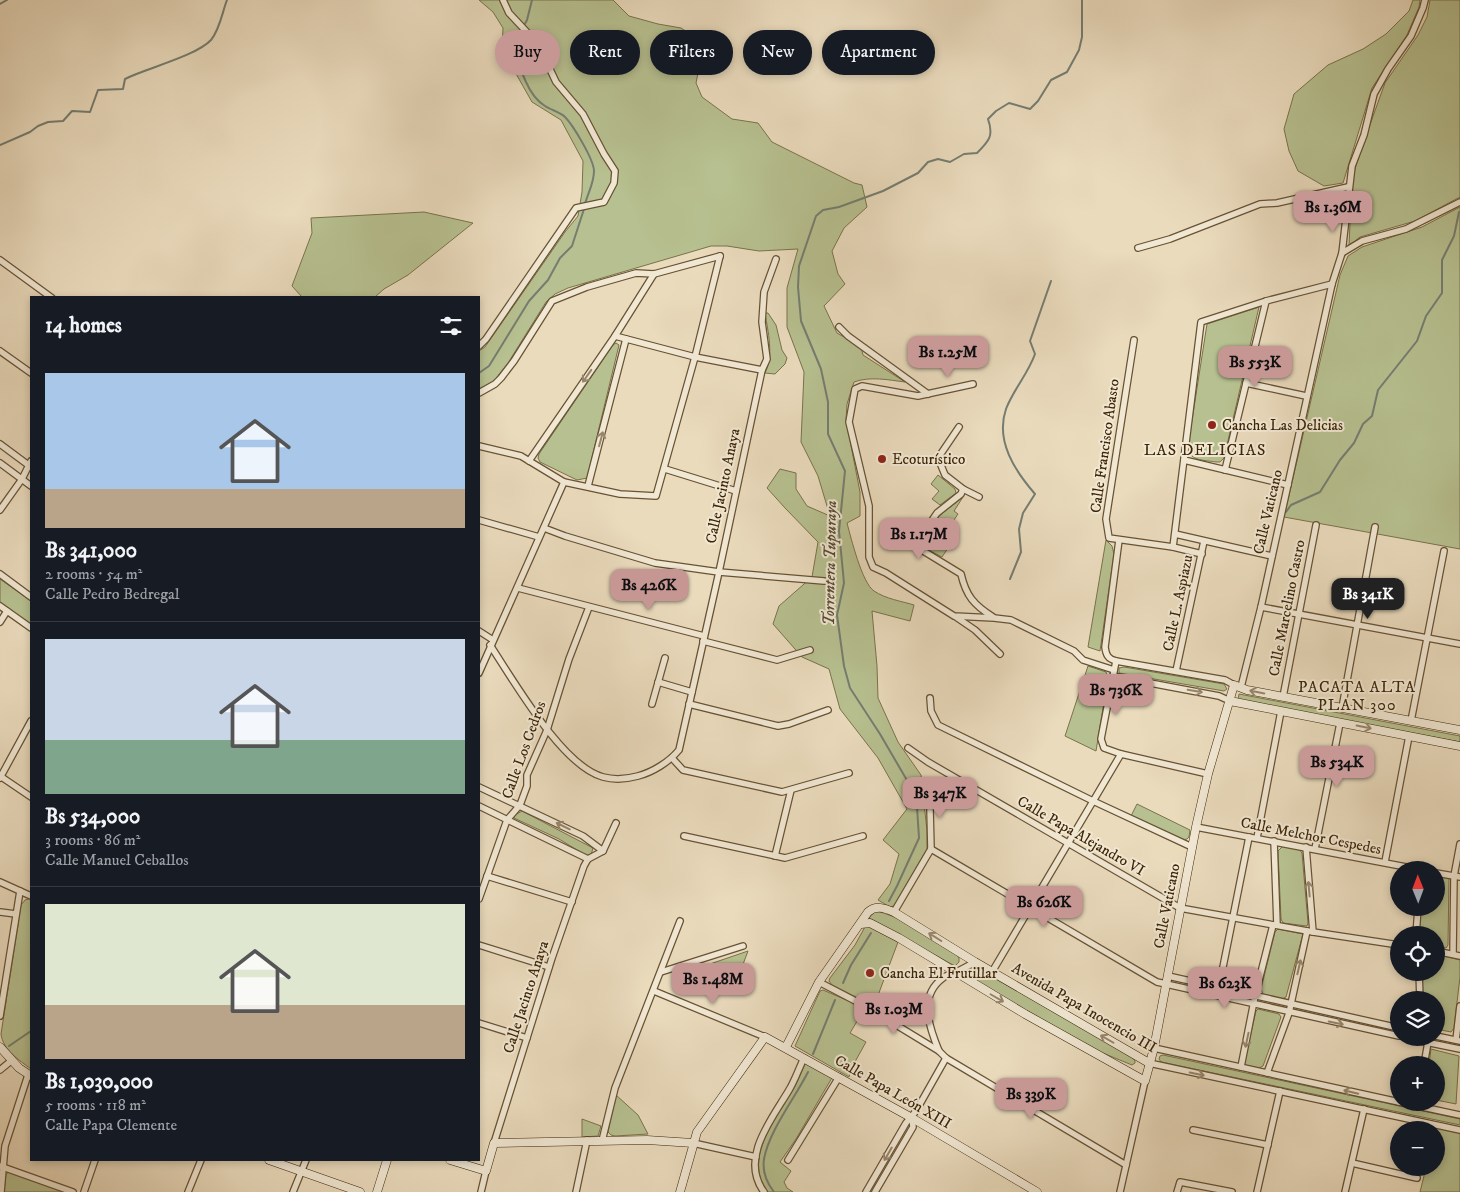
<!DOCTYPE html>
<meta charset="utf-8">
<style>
body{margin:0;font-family:"IM FELL DW Pica",serif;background:#242831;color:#f1f3f6;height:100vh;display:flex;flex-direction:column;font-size:19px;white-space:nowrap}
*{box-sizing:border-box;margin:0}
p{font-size:16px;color:#9ea1a6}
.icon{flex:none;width:28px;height:28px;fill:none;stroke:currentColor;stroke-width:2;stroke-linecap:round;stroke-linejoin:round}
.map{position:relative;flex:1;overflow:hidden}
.sheet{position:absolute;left:30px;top:296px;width:450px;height:865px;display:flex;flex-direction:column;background:#171b24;border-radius:0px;box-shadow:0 2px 8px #0003}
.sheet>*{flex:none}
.guide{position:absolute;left:495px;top:30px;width:475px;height:45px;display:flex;gap:10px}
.needle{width:32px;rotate:359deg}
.fabs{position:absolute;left:1390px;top:861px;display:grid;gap:10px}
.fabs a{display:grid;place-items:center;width:55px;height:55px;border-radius:50%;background:#171b24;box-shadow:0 2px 8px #0003;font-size:25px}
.price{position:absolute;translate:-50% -42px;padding:0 11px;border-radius:10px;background:#c59692;color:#111;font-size:16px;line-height:32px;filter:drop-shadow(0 1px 2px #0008)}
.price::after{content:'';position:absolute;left:50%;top:30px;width:15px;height:11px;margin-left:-8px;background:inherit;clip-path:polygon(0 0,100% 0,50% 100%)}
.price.active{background:#222;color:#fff}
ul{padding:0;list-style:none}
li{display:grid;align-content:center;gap:10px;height:265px;padding:0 15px}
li+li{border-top:1px solid #363941}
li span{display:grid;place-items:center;height:155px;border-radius:0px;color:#555}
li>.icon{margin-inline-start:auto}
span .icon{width:90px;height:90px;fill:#fffc;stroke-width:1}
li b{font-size:21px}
h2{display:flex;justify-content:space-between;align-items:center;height:60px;padding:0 15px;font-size:21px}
.tag{padding:0 18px;border-radius:22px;background:#171b24;box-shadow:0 2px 8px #0003;font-size:18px;line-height:45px}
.tag.active{background:#c59692;color:#111}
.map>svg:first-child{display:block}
</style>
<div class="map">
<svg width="1460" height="1192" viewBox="0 0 1460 1192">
<rect width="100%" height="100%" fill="#eadbbd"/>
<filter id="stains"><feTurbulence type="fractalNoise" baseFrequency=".004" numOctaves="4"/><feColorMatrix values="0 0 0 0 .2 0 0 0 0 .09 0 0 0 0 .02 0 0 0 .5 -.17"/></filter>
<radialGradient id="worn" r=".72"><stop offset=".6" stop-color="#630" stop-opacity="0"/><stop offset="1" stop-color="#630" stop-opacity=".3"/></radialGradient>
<!-- green -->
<g fill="#b7c090" stroke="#7a724a">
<path d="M479 0H613L629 16 658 24 681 28 696 38 701 58 696 83 702 97 732 119 758 123 772 142 854 183 862 185 867 207 844 228 832 251 838 274 845 284 824 306 837 333 861 347 863 355 905 382C889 380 870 376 854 382L847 404 846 420 860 492V516L847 523C851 538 862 583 874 591 886 599 901 601 914 605L910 621 872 611 877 666 878 698 898 742 921 775 927 831V849L894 906 890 907 878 900 890 884 899 854 883 840 907 809 878 758 840 709 829 669 802 657 773 624 779 606 812 577 818 542 785 508 767 488 780 469 796 473V489L807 506 830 516 818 476 801 442 804 372 787 327V288L798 249 759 251 727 246H711L568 288 555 294 546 302 508 363 493 382 479 389V351L485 347 565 232 578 216 582 192 583 161 561 120 532 102 502 49 503 28 493 12Z"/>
<polygon points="1413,0 1420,0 1419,7 1407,35 1372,88 1343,183 1324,186 1298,171 1289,151 1284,129 1294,94 1328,65 1363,49 1386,34 1409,11"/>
<polygon points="1430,0 1460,0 1460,197 1415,221 1360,237 1349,246 1352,178 1363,144 1385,83 1418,35 1427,17"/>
<polygon points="1460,207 1460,549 1284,517 1340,275 1348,256 1362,247 1422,227"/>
<polygon points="424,212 473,223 408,275 384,289 375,297 302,297 292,286 312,233 311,218"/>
<path d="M1259 307 1224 458 1220 462H1216C1204 460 1187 461 1188 446L1207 324Z"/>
<path d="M765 313H768L776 325 782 350 787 358 785 364 775 374 765 373C774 355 768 332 765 313Z"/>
<polygon points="616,343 619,345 587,478 577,480 540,462 538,458 539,454 613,345"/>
<polygon points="938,475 955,489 956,493 940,505 932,499 939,491 931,484"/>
<polygon points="963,497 954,511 958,514 950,526 955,529 946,542 950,545 942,557 925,548 922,542 939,516"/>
<polygon points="1106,540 1112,546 1114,554 1100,651 1088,647"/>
<polygon points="0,579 31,601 31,625 0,603"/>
<polygon points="1088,666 1106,672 1108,677 1096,751 1065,736"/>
<polygon points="1124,667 1224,684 1227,689 1224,691 1119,673 1119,668"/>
<polygon points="1239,694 1460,736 1460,742 1238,700"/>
<polygon points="1137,804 1190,830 1189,837 1187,839 1182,840 1131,816"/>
<polygon points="522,811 593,848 591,855 587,856 559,839 514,818 515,815"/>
<polygon points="1283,846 1299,849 1302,853 1308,923 1307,926 1283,923 1281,919 1278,851"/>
<polygon points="1436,873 1449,877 1448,945 1446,948 1436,946 1436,935 1419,935 1421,908 1436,908"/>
<path d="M31 898V1069C19 1060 3 1050 1 1034L21 905 25 900Z"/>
<path d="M875 911C900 915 935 941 957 955L959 958V962L955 966 869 918Z"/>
<polygon points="866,925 898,942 874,1006 832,985 829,981 830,978 855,945"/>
<polygon points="1278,929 1303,934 1286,997 1282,999 1263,994 1261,989 1275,932"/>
<polygon points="748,951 739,975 707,965"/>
<polygon points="1436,954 1460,960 1460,977 1454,1028 1451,1032 1436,1029 1436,1000 1423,1000 1422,973 1436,972"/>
<polygon points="967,973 986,973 1132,1057 1135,1061 1135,1063 1132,1065 1093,1049 967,976"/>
<polygon points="823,990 865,1008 850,1033 866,1042 851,1069 849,1077 795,1046 820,991"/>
<polygon points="1258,1009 1279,1014 1281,1017 1263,1066 1259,1068 1245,1065 1244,1063 1256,1011"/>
<polygon points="1431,1049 1459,1056 1456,1104 1436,1100 1436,1065 1429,1065"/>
<polygon points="1163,1055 1460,1119 1460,1125 1161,1062 1159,1059 1160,1056"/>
<path d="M806 1061 833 1076 796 1139 780 1162 791 1171 784 1182 787 1188 793 1192H768C742 1159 776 1119 793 1090 798 1081 802 1071 806 1061Z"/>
<polygon points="616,1095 638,1115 648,1134 615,1136 611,1135 608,1132"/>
<polygon points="582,1119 601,1126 598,1136 582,1137"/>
<polygon points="1435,1127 1460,1132 1460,1192 1420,1192 1426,1168 1436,1168"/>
<polygon points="9,1172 66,1192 4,1192 6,1174"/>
</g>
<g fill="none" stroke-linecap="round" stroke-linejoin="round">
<!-- stream -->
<g stroke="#757d71" stroke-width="2">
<path d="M532 0 527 20 517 38C521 54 518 67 526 82 530 91 537 101 545 106 551 110 560 112 565 117 573 125 594 160 594 171 594 183 588 193 585 204"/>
<polyline points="0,4 7,0"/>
<path d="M0 145 30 132 38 126 48 122 63 121 72 111 90 112 98 90 123 89 125 79C147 68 196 56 211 40 220 29 222 13 227 0"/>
<polyline points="479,373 489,366 529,301 548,280 560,258 572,246 584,209"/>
<polyline points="1286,512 1291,505 1320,492 1340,460 1354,443 1363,424 1372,416 1378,390 1417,341 1426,316 1442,293 1442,260 1454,236 1459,212"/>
<path d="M1010 579 1021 552 1019 529 1023 513 1035 494C1015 471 995 441 1006 409 1013 390 1028 374 1035 354L1030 341 1051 281"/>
<path d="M889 901 897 886 919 838 917 807 908 782 880 734 850 688 844 666 837 615 844 583 839 531 845 471 828 434V402L821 369 801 321 798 287 799 266 816 216 823 210 839 207 883 191 918 173 928 162 938 159 950 162 964 154 977 153C989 141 994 136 988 119L996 111 1009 103 1030 109 1038 101 1051 80 1067 72 1079 50 1082 37V0"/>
<polyline points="843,983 851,965 871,933"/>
<polyline points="9,1046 31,1031"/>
<polyline points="813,1054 835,1000"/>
<path d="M774 1192C767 1183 762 1172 764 1159 769 1131 795 1098 808 1072"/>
</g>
<!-- street casing -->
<g stroke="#685233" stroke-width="8">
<g id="street">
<polyline points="1138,248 1170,239 1260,204 1277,203 1348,187"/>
<polyline points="1342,253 1362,241 1406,229 1460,202"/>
<polyline points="0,260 52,298"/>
<polyline points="839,327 848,336 928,394"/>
<polyline points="615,336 695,357 762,370"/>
<polyline points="1134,340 1106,519 1109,538 1173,547 1202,554"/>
<polyline points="479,346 486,339 576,208 604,202 614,183 615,171 604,154 583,114 556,82 538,44 509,13 503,0"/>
<polyline points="0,351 31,373"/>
<polyline points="1246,383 1306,396"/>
<polyline points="973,384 918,396 862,386 855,389 849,422 869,506 869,557 873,567 886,573 954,616 994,618 1011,620 1074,651 1083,660 1114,670"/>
<polyline points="479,393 495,384 501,378 514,361 552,301 587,287 636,273 654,274 720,256"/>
<polyline points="959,427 938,458 945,475 963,489 979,497"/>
<polyline points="0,444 31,467"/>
<polyline points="479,446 521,456 564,482 620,494 656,496 695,357 720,256"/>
<polyline points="1184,460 1288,485"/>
<polyline points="529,461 615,336 654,274"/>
<polyline points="0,463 31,486"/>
<polyline points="665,469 736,491"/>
<polyline points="1225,470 1266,301"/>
<polyline points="588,486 626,339"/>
<path d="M963 489 961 494 937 513 917 542 920 549 961 574C966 596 974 605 993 617"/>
<polyline points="0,510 22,479 31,461"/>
<polyline points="479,520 539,537"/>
<polyline points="544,528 565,536 655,563 719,572 824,581"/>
<polyline points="1175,534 1272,556"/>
<path d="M1119 540 1105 647C1106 655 1108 659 1116 661L1225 680 1234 685"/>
<polyline points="1173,547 1201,322 1266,301 1332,284"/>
<polyline points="0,574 31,597"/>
<polyline points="518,588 704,636"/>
<polyline points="0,606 31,628"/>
<polyline points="1261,607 1460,644"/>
<polyline points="956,617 975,630 1000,654"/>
<polyline points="0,622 7,611"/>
<polyline points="479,631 493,640"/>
<polyline points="703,641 777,660 810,650"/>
<path d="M490 645C514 681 562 766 603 777 614 780 627 779 638 776 653 772 669 762 679 750L719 572 762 370 767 359 762 322 764 292 776 259"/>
<polyline points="1116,661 1101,739 1104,748 1121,754 1208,774"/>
<polyline points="1176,671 1204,541"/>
<polyline points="479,673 564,482"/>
<polyline points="1113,676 1219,696 1230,701"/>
<polyline points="658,682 692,692"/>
<polyline points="1241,687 1261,607 1332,284 1342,253 1352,166 1364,135 1374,94 1388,69 1411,36 1423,8 1425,0"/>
<polyline points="1283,697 1316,525"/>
<polyline points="930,698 931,711 938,725 1093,801 1192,847"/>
<polyline points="652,704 665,658"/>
<polyline points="689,704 778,726 789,724 828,710"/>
<polyline points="1342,708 1375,527"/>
<polyline points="1411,721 1444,551"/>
<polyline points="908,748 928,762 1180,908 1313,932 1399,945"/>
<polyline points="672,758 683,770 782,792 849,773"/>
<polyline points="0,776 31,797"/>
<polyline points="0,778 31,721"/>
<polyline points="479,787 583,836 603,851"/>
<polyline points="479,806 588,859"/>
<polyline points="1196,827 1422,870"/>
<polyline points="684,836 785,858 863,836"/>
<polyline points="1257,838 1281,711"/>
<polyline points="1274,841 1277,925"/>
<polyline points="1306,847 1313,932"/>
<polyline points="931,849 1157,982 1399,1036"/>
<polyline points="1315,849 1340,723"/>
<polyline points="775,856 791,790"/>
<polyline points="1385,862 1409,736"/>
<polyline points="1436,873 1460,877"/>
<polyline points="487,876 572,902"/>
<polyline points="0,882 31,896"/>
<polyline points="479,899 507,820 520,805 527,786 527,775 547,730 569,659 589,607"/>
<polyline points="0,912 16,914"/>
<polyline points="894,912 931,849 930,808 926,794"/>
<polyline points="1416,935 1418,908"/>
<polyline points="479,945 549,967"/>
<polyline points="1436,951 1460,956"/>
<polyline points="1453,954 1454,876 1460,844"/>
<polyline points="661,972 743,946"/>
<polyline points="992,972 1121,754"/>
<polyline points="1419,972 1420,1000"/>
<polyline points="1168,976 1399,1028"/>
<polyline points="819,982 865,1006 939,1051 946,1058 1126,1165"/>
<polyline points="1219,987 1249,837"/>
<polyline points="654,991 765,1037"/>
<polyline points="0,1016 20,891"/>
<polyline points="479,1023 527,1038"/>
<polyline points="1436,1036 1460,1041"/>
<polyline points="1406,1038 1460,1049"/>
<polyline points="1456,1040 1460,1006"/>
<polyline points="1154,1048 1399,1102"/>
<path d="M939 1051C929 1027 918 996 943 978 946 975 950 975 954 973 961 970 968 966 975 962"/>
<polyline points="1149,1063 1460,1130"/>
<polyline points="1424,1065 1428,1042"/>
<polyline points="1241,1067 1255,996 1273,925"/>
<polyline points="0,1070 11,1061"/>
<polyline points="1267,1073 1289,1013 1307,931"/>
<polyline points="1399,1102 1460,1115"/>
<polyline points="1193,1130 1268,1145"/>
<polyline points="602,1141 615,1088 680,921"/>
<polyline points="494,1143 552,958 584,866 588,859 603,851 616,823"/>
<polyline points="693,1143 756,1157"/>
<polyline points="788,1160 839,1077"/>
<polyline points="1352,1163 1417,1178"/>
<polyline points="0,1166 73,1192"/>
<polyline points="1,1192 5,1146 28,1075"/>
<polyline points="84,1192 95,1160"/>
<polyline points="188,1192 201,1160"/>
<polyline points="293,1192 306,1160"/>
<polyline points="481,1192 486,1171"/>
<polyline points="576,1192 587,1140"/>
<path d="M764 1192C739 1158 772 1119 789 1090 795 1080 799 1068 804 1058"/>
<polyline points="866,1192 906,1123 916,1111 946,1058"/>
<polyline points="875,1192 913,1127 912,1118"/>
<polyline points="1120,1192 1145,1081"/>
<polyline points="1177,1192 1180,1182 1232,1192"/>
<polyline points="1257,1192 1280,1091"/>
<polyline points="1345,1192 1364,1109"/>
</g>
</g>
<!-- secondary casing -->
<g stroke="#3d2405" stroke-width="9">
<g id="secondary">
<polyline points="1230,701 1460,746"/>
<polyline points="861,924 870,923 899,938 1025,1014 1145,1081 1154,1048 1196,827 1208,774 1234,685 1247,690 1460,730"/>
<polyline points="0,1047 19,1068 31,1076"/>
<path d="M786 1047 819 982 868 912C876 905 884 908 894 912L975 962 1149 1063"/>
<polyline points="269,1160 360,1192"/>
<polyline points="450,1160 486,1171 494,1143 647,1140 693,1143"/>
<polyline points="377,1192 387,1160"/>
<polyline points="680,1192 697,1132 765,1037 912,1118 1037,1192"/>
</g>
</g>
<!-- street -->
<use href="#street" stroke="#f1e8d4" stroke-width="5.5"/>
<!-- secondary -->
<use href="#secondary" stroke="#f1e8d4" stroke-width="8"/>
</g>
<!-- one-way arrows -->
<defs><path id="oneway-shaft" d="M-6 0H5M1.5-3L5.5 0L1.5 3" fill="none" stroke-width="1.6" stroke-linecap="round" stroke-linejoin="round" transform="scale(1.25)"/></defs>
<g stroke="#97866c">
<use href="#oneway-shaft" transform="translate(587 376) rotate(125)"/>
<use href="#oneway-shaft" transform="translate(601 439) rotate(-75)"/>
<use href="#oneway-shaft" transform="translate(1195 691) rotate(10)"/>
<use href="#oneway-shaft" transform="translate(1257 692) rotate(-169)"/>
<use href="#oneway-shaft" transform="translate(1364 727) rotate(11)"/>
<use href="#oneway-shaft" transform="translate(563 826) rotate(-154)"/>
<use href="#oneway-shaft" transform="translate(1309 889) rotate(-95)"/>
<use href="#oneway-shaft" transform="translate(935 937) rotate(-148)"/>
<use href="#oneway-shaft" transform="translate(1299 967) rotate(-77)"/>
<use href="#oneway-shaft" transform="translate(997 998) rotate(30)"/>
<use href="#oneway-shaft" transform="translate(1336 1023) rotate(12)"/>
<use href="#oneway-shaft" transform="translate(1107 1039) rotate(-150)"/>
<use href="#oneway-shaft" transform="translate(1247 1040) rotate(102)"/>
<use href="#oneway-shaft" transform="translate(1197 1074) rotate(12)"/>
<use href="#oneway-shaft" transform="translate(1351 1092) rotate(-167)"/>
<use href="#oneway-shaft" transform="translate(888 1154) rotate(120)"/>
</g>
<!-- markers -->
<g fill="#8f2418" stroke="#f1e8d4" stroke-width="2">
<circle cx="1212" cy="425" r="5"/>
<circle cx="882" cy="459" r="5"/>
<circle cx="870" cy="973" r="5"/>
</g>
<g text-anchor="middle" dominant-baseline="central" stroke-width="4" stroke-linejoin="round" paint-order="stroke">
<!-- poi labels -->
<g font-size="15" fill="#3d2405" stroke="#f1e8d4" text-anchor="start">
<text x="1222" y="425">Cancha Las Delicias</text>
<text x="892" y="459">Ecoturístico</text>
<text x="880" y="973">Cancha El Frutillar</text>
</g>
<!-- street labels -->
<g font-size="15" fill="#3d2405" stroke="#f1e8d4">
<text transform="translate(1105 446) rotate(-82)">Calle Francisco Abasto</text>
<text transform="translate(723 486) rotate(-78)">Calle Jacinto Anaya</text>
<text transform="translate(1268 512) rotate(-77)">Calle Vaticano</text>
<text transform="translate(1178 603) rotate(-78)">Calle L. Aspiazu</text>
<text transform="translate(1287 608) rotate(-79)">Calle Marcelino Castro</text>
<text transform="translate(524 750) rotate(-70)">Calle Los Cedros</text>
<text transform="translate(1081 836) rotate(30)">Calle Papa Alejandro VI</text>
<text transform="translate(1311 836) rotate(11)">Calle Melchor Cespedes</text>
<text transform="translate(1167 906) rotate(-79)">Calle Vaticano</text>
<text transform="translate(526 997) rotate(-72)">Calle Jacinto Anaya</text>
<text transform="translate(1084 1008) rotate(30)">Avenida Papa Inocencio III</text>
<text transform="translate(893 1092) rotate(30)">Calle Papa León XIII</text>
</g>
<!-- neighbourhood labels -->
<g font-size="16" letter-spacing="1" fill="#3d2405" stroke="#f1e8d4">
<text x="1205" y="450">LAS DELICIAS</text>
<text x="1357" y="687">PACATA ALTA<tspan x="1357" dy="18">PLAN 300</tspan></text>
</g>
<!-- water labels -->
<g font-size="16" font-style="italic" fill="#544932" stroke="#f1e8d4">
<text transform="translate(830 563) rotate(-89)">Torrentera Tupuraya</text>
</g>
</g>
<rect width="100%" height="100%" filter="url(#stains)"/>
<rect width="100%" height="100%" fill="url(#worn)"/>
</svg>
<div class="fabs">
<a><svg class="needle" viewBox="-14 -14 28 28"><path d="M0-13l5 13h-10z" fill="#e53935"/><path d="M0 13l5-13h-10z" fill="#9ea1a6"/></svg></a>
<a><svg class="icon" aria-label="locate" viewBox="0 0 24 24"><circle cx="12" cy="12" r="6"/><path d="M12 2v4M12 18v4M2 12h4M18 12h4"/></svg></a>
<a><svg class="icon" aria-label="layers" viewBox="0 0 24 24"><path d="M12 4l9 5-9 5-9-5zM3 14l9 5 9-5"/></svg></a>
<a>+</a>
<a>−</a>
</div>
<b class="price" style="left:1333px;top:233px">Bs 1.36M</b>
<b class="price" style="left:948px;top:378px">Bs 1.25M</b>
<b class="price" style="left:1255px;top:388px">Bs 553K</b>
<b class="price" style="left:919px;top:560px">Bs 1.17M</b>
<b class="price" style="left:649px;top:611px">Bs 426K</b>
<b class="price active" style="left:1368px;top:620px">Bs 341K</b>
<b class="price" style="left:1116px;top:716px">Bs 736K</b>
<b class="price" style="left:1337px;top:788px">Bs 534K</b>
<b class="price" style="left:940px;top:819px">Bs 347K</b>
<b class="price" style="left:1044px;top:928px">Bs 626K</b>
<b class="price" style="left:713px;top:1005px">Bs 1.48M</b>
<b class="price" style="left:1225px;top:1009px">Bs 623K</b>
<b class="price" style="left:894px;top:1035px">Bs 1.03M</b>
<b class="price" style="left:1031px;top:1120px">Bs 339K</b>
<div class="guide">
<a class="tag active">Buy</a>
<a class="tag">Rent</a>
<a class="tag">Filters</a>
<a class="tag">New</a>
<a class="tag">Apartment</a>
</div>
<section class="sheet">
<h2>14 homes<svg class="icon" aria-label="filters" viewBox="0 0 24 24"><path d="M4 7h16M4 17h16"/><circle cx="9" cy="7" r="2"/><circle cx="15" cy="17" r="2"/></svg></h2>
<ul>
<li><span style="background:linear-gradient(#a9c7e8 75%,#b9a48a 0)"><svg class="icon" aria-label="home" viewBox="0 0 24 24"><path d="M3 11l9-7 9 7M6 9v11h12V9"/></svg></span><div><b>Bs 341,000</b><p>2 rooms · 54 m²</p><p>Calle Pedro Bedregal</p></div></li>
<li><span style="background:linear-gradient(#c9d6e8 65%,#7fa58c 0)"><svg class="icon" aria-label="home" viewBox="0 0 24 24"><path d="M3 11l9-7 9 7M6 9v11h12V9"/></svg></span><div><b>Bs 534,000</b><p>3 rooms · 86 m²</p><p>Calle Manuel Ceballos</p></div></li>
<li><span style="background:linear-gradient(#dfe7d0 65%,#b9a48a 0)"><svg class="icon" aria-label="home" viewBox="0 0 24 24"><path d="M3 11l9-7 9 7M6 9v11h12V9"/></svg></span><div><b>Bs 1,030,000</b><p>5 rooms · 118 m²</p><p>Calle Papa Clemente</p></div></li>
</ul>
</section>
</div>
